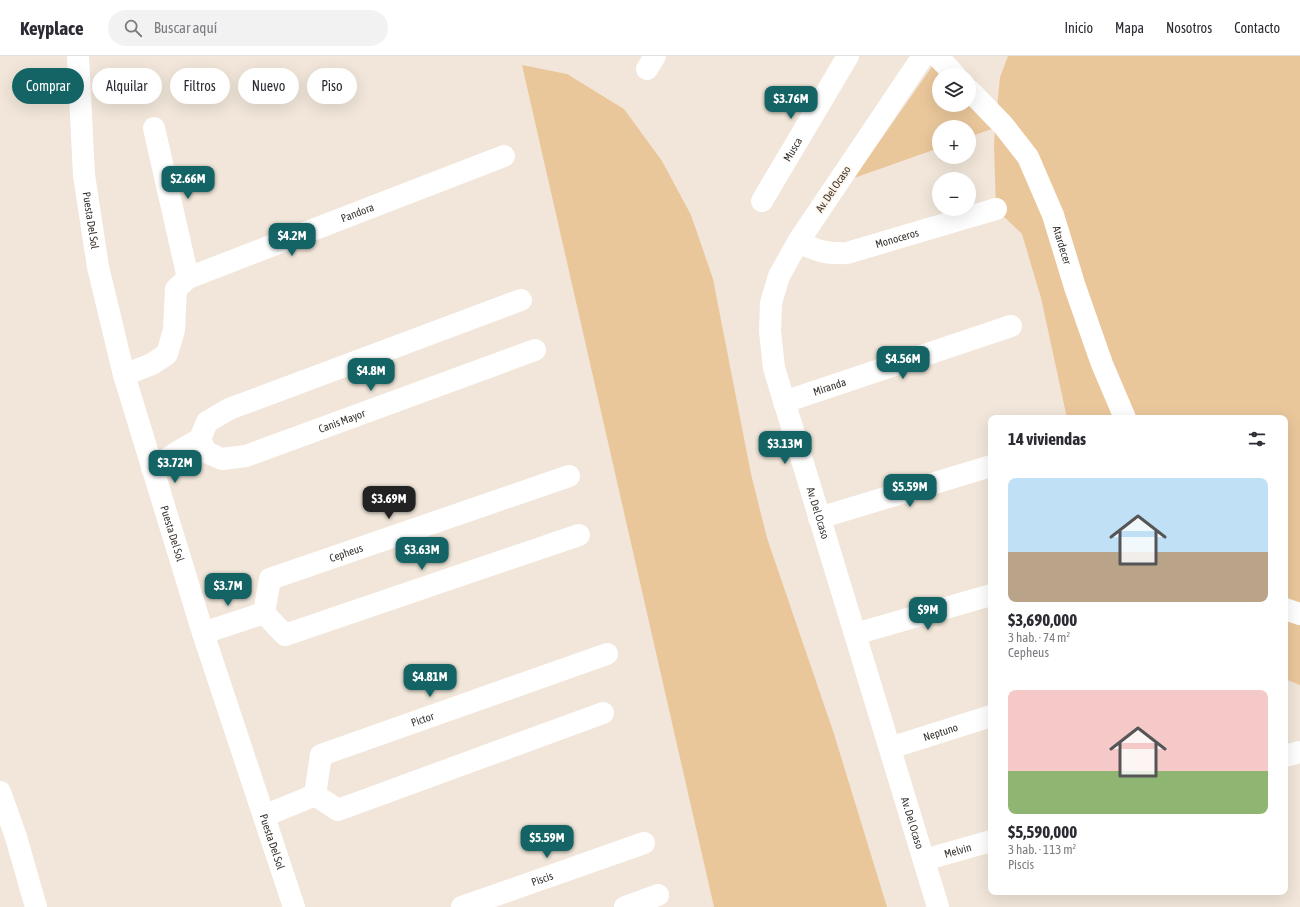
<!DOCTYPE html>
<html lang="es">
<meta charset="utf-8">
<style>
body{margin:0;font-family:"Asap Condensed",sans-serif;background:#f2f2f3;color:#2b2b33;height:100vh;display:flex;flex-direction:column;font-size:15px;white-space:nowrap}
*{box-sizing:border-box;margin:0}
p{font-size:13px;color:#7c7c81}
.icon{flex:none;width:22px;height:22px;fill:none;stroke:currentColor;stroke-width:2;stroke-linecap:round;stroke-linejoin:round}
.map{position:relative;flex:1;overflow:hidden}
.drawer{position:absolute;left:988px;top:359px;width:300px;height:480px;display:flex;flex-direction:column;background:#fff;border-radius:8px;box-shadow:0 4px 16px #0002}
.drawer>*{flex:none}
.top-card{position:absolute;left:12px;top:12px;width:380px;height:36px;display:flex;gap:8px}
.tools{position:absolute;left:932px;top:12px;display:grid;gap:8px}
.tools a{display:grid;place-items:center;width:44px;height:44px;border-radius:50%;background:#fff;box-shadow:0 4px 16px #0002;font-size:20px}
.price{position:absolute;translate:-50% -34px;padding:0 9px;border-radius:8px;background:#146466;color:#fff;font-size:13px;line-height:26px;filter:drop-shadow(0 1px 2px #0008)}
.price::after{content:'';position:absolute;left:50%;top:24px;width:12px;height:9px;margin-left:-6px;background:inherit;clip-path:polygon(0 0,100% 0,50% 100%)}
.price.active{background:#222;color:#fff}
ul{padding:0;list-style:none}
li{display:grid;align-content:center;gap:8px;height:212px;padding:0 20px}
li span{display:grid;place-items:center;height:124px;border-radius:8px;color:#555}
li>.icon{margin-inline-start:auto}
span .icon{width:72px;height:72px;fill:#fffc;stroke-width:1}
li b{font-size:17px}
h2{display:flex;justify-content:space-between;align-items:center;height:48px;padding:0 20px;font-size:17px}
.tag{padding:0 14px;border-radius:18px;background:#fff;box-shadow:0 4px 16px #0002;font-size:14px;line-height:36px}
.tag.active{background:#146466;color:#fff}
header{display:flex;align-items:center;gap:24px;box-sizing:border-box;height:56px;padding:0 20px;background:#fff;border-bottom:1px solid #e1e1e2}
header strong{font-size:19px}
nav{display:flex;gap:22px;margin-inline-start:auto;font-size:14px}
.search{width:280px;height:36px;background:#f2f2f3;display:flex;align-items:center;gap:10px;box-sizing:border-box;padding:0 14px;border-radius:22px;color:#7c7c81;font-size:15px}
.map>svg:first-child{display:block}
</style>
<header>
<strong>Keyplace</strong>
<div class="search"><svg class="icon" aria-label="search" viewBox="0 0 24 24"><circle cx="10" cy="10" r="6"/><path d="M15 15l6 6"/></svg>Buscar aquí</div>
<nav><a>Inicio</a><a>Mapa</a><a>Nosotros</a><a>Contacto</a></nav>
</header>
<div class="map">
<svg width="1300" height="851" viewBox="0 0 1300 851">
<rect width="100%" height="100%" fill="#f1e6d9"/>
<!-- green -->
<g fill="#eac79b">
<polygon points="1008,0 1300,0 1300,629 1285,623 1285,362 1067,362 1041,242 1022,178 996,153 994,89 995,72 969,81 969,71 939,71 939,92 854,122 938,2 955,19 939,19 939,49 969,49 996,62 1000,21"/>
<polygon points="522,9 567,18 624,53 662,105 691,159 713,223 751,418 767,482 834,678 887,851 714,851"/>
</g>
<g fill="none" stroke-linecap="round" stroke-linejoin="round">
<!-- minor -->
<g stroke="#fff" stroke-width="22">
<path id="s1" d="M78 0 84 119 98 211 124 319 203 577 294 851"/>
<path id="s2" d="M923 0 798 186 779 220 771 247 770 275 774 312 938 851"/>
<polyline points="937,0 955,19"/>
<polyline points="647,13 655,0"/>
<path id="s3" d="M969 34 1003 69 1028 101 1053 159 1075 231 1102 308 1125 362"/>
<polyline points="154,72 188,222"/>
<path id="s4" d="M762 145 848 0"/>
<path id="s5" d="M798 186C818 195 825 198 847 197L996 153"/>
<path id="s6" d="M124 319 152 308 167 298 174 274 176 233 188 222 504 100"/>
<path id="s7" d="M784 346 1011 270"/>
<path id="s8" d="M200 383 206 396 222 403 246 400 535 294"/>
<polyline points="152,413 179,395 200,383 207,366 229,353 521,244"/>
<polyline points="819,462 991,410"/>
<polyline points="1285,553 1300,558"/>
<path id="s9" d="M264 557 270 523 569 420"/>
<polyline points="264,557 285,579 579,479"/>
<polyline points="203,577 264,557"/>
<polyline points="855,578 991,539"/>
<path id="s10" d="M890 692 991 660"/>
<polyline points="1285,700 1300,696"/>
<polyline points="0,736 16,781 36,851"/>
<path id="s11" d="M315 739 321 699 607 598"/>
<polyline points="315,739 338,754 603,657"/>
<polyline points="264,760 315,739"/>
<path id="s12" d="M924 804 991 785"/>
<path id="s13" d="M462 851 644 787"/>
<polyline points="625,851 658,839"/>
</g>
</g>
<g text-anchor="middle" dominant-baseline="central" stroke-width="3" stroke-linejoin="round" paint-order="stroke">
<!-- street labels -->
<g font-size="11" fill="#37332e" stroke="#fef3e6">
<text stroke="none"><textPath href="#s4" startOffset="60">Musca</textPath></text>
<text transform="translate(833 133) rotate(-56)">Av. Del Ocaso</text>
<text stroke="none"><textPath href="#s6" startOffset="312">Pandora</textPath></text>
<text stroke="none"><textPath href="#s1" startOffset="165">Puesta Del Sol</textPath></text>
<text stroke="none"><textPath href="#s5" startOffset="103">Monoceros</textPath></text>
<text stroke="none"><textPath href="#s3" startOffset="184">Atardecer</textPath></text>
<text stroke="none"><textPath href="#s7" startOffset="48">Miranda</textPath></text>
<text stroke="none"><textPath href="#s8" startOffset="158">Canis Mayor</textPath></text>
<text stroke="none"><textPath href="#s2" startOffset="508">Av. Del Ocaso</textPath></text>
<text stroke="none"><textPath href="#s1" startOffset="489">Puesta Del Sol</textPath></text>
<text stroke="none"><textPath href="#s9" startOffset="115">Cepheus</textPath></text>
<text stroke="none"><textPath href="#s11" startOffset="148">Pictor</textPath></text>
<text stroke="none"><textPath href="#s10" startOffset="53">Neptuno</textPath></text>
<text stroke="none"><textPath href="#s2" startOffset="832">Av. Del Ocaso</textPath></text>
<text stroke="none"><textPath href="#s1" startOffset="813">Puesta Del Sol</textPath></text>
<text stroke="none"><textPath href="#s12" startOffset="35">Melvin</textPath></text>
<text stroke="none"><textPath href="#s13" startOffset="85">Piscis</textPath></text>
</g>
</g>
</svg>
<div class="tools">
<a><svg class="icon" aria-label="layers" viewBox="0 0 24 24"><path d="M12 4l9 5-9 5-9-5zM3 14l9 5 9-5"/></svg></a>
<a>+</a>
<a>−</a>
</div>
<b class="price" style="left:791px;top:64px">$3.76M</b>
<b class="price" style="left:188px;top:144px">$2.66M</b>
<b class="price" style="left:292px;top:201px">$4.2M</b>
<b class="price" style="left:903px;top:324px">$4.56M</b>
<b class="price" style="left:371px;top:336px">$4.8M</b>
<b class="price" style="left:785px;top:409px">$3.13M</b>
<b class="price" style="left:175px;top:428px">$3.72M</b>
<b class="price" style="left:910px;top:452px">$5.59M</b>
<b class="price active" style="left:389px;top:464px">$3.69M</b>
<b class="price" style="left:422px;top:515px">$3.63M</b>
<b class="price" style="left:228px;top:551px">$3.7M</b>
<b class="price" style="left:928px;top:575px">$9M</b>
<b class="price" style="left:430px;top:642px">$4.81M</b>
<b class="price" style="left:547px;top:803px">$5.59M</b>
<div class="top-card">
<a class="tag active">Comprar</a>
<a class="tag">Alquilar</a>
<a class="tag">Filtros</a>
<a class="tag">Nuevo</a>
<a class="tag">Piso</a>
</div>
<section class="drawer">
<h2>14 viviendas<svg class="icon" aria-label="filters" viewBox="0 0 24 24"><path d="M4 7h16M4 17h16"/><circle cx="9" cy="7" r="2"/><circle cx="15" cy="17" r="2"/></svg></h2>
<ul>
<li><span style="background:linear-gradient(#bfe0f5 60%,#b9a48a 0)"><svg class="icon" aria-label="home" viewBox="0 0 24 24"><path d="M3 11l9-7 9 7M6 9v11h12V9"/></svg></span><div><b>$3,690,000</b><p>3 hab. · 74 m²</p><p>Cepheus</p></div></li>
<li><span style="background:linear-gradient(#f6c9c9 65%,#8fb573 0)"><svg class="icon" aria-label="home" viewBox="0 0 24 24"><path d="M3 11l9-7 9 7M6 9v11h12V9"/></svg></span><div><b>$5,590,000</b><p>3 hab. · 113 m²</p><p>Piscis</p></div></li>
</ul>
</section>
</div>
